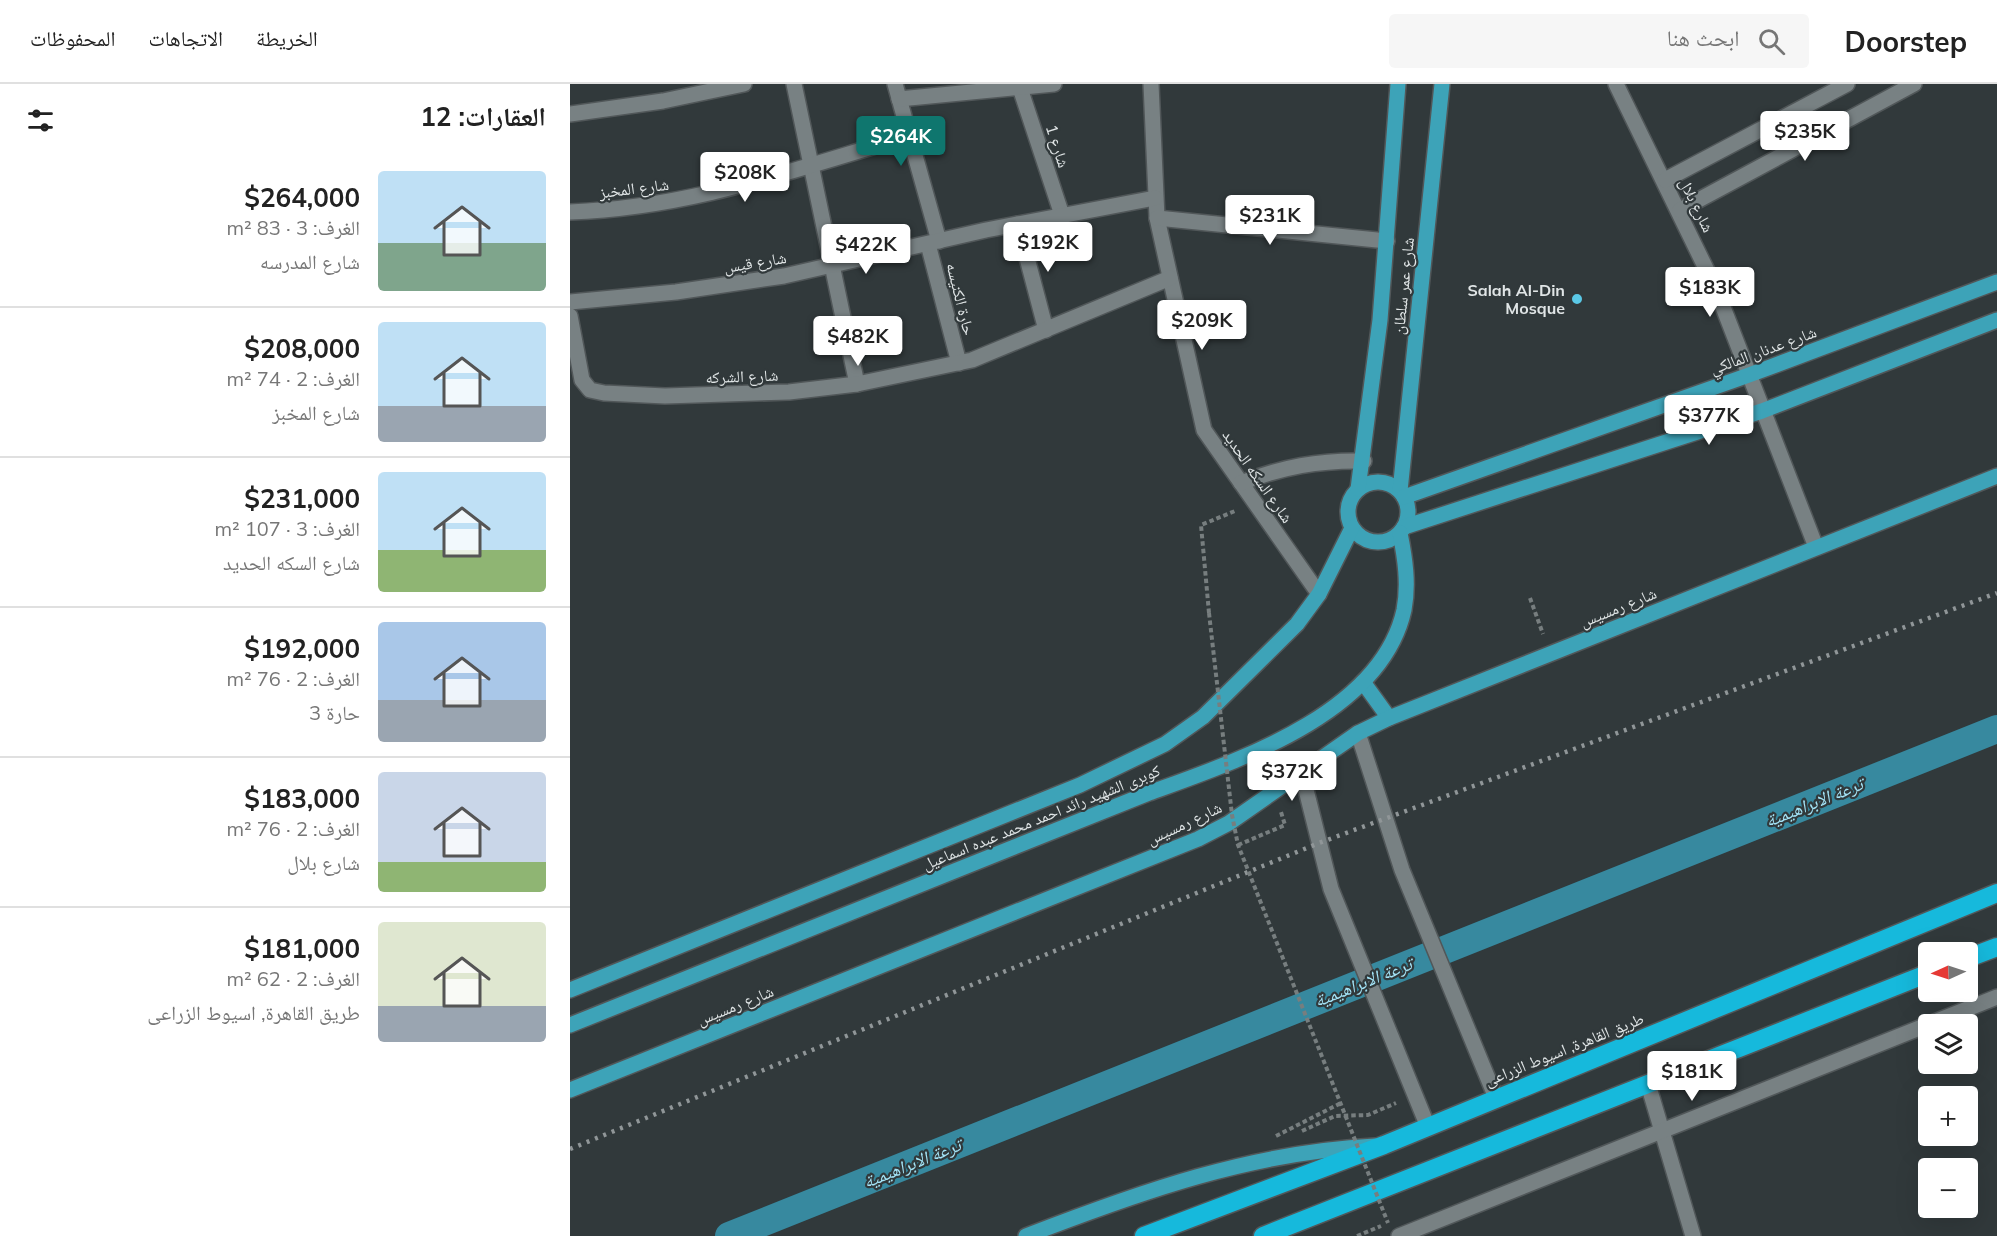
<!DOCTYPE html>
<html lang="ar">
<meta charset="utf-8">
<style>
body{margin:0;font-family:Mulish,"Noto Naskh Arabic",sans-serif;background:#f6f6f6;color:#222;direction:rtl;height:100vh;display:flex;flex-direction:column;font-size:22px;white-space:nowrap}
*{box-sizing:border-box;margin:0}
p{font-size:20px;color:#767676}
.icon{flex:none;width:33px;height:33px;fill:none;stroke:currentColor;stroke-width:2;stroke-linecap:round;stroke-linejoin:round}
.map{position:relative;flex:1;overflow:hidden;direction:ltr}
.panel{display:flex;flex-direction:column;background:#fff;width:570px}
.panel>*{flex:none}
.needle{width:39px;rotate:267deg}
.buttons{position:absolute;left:1348px;top:858px;display:grid;gap:12px}
.buttons a{display:grid;place-items:center;width:60px;height:60px;border-radius:6px;background:#fff;box-shadow:0 6px 24px #0002;font-size:30px}
.price{position:absolute;translate:-50% -51px;padding:0 14px;border-radius:6px;background:#fff;color:#222;font-size:20px;line-height:39px;filter:drop-shadow(0 2px 3px #0008)}
.price::after{content:'';position:absolute;left:50%;top:36px;width:18px;height:14px;margin-left:-9px;background:inherit;clip-path:polygon(0 0,100% 0,50% 100%)}
.price.selected{background:#0f766e;color:#fff}
ul{padding:0;list-style:none}
li{display:flex;align-items:center;gap:18px;height:150px;padding:0 24px}
li+li{border-top:2px solid #e0e0e0}
li span{display:grid;place-items:center;flex:none;width:168px;height:120px;border-radius:6px;color:#555}
li>.icon{margin-inline-start:auto}
span .icon{width:72px;height:72px;fill:#fffc;stroke-width:1}
li b{font-size:26px}
h2{display:flex;justify-content:space-between;align-items:center;height:72px;padding:0 24px;font-size:26px}
header{display:flex;align-items:center;gap:36px;box-sizing:border-box;height:84px;padding:0 30px;background:#fff;border-bottom:2px solid #e0e0e0}
header strong{font-size:28px}
nav{display:flex;gap:33px;margin-inline-start:auto;font-size:21px}
.search{width:420px;height:54px;background:#f6f6f6;display:flex;align-items:center;gap:15px;box-sizing:border-box;padding:0 21px;border-radius:6px;color:#767676;font-size:22px}
main{display:flex;flex:1;min-height:0}
.map>svg:first-child{display:block}
</style>
<header>
<strong>Doorstep</strong>
<div class="search"><svg class="icon" aria-label="search" viewBox="0 0 24 24"><circle cx="10" cy="10" r="6"/><path d="M15 15l6 6"/></svg>ابحث هنا</div>
<nav><a>الخريطة</a><a>الاتجاهات</a><a>المحفوظات</a></nav>
</header>
<main>
<div class="map">
<svg width="1427" height="1152" viewBox="0 0 1427 1152">
<rect width="100%" height="100%" fill="#31393b"/>
<g fill="none" stroke-linecap="round" stroke-linejoin="round">
<!-- canal -->
<polyline stroke="#37899f" stroke-width="28" points="159,1152 1427,645"/>
<!-- minor casing -->
<g stroke="#515759" stroke-width="18">
<g id="minor">
<polyline points="224,0 287,300"/>
<polyline points="325,0 369,157"/>
<polyline points="581,0 587,134 634,346 749,510"/>
<polyline points="1046,0 1146,205 1246,463"/>
<polyline points="450,4 492,131"/>
<polyline points="329,15 484,0"/>
<polyline points="0,30 93,17 174,0"/>
<polyline points="1095,96 1277,0"/>
<polyline points="1110,126 1344,0"/>
<path d="M0 128C121 124 225 85 339 52"/>
<polyline points="587,134 817,157"/>
<polyline points="448,140 476,246"/>
<polyline points="358,160 389,279"/>
<polyline points="0,218 106,208 214,192 416,146 585,114"/>
<polyline points="0,232 12,296 20,306 34,309 95,312 219,308 287,300 402,276 600,194"/>
<path d="M671 399C712 383 749 376 794 377"/>
<polyline points="788,649 832,786 926,1014"/>
<polyline points="732,690 761,805 858,1043"/>
<polyline points="1078,1000 1123,1152"/>
<polyline points="829,1152 1427,913"/>
</g>
</g>
<!-- major casing -->
<g stroke="#515759" stroke-width="18">
<g id="major">
<circle cx="808" cy="428" r="30"/>
<polyline points="788,405 810,236 828,0"/>
<polyline points="830,407 872,0"/>
<polyline points="834,413 1179,291 1427,198"/>
<polyline points="834,443 1192,327 1427,236"/>
<polyline points="793,598 819,634"/>
<polyline points="0,906 510,701 595,660 633,633 727,540 749,510 782,444"/>
<path d="M0 941 579 709C667 677 811 630 834 526 839 500 835 474 830 449"/>
<polyline points="0,1006 628,755 659,739 788,649 819,634 1427,392"/>
<path d="M456 1152C570 1108 682 1068 805 1062"/>
</g>
</g>
<!-- highway casing -->
<g stroke="#515759" stroke-width="21">
<g id="highway">
<polyline points="1398,874 1427,863"/>
<polyline points="574,1152 814,1061 1427,809"/>
<polyline points="693,1152 1359,889"/>
</g>
</g>
<!-- path -->
<g stroke="#777e7f" stroke-width="4" stroke-dasharray="4.5 3" stroke-linecap="butt">
<polyline points="960,514 973,550"/>
<polyline points="639,529 631,441 665,427"/>
<polyline points="668,761 715,741 711,728"/>
<polyline points="732,1047 765,1032 798,1031 826,1019"/>
<polyline points="706,1052 771,1019"/>
<polyline points="787,1152 811,1142"/>
</g>
<!-- minor -->
<use href="#minor" stroke="#788183" stroke-width="15"/>
<!-- major -->
<use href="#major" stroke="#3da3b8" stroke-width="15"/>
<!-- highway -->
<use href="#highway" stroke="#16b9dc" stroke-width="18"/>
<!-- rail -->
<polyline stroke="#909698" stroke-width="4.5" stroke-dasharray="3 6" stroke-linecap="butt" points="0,1065 749,759 1427,509"/>
<!-- path-bridge -->
<polyline stroke="#777e7f" stroke-width="4" stroke-dasharray="4.5 3" stroke-linecap="butt" points="639,529 662,731 668,761 818,1139"/>
</g>
<!-- markers -->
<circle fill="#5ac8e6" stroke="#31393b" stroke-width="2" cx="1007" cy="215" r="6"/>
<g text-anchor="middle" dominant-baseline="central" stroke-width="4.5" stroke-linejoin="round" paint-order="stroke">
<!-- street labels -->
<g font-size="16" fill="#e0e5e6" stroke="#31393b">
<text transform="translate(488 62) rotate(72)">شارع 1</text>
<text transform="translate(64 104) rotate(-7)">شارع المخبز</text>
<text transform="translate(1127 121) rotate(64)">شارع بلال</text>
<text transform="translate(185 178) rotate(-9)">شارع قيس</text>
<text transform="translate(833 202) rotate(-84)">شارع عمر سلطان</text>
<text transform="translate(391 215) rotate(76)">حارة الكنيسه</text>
<text transform="translate(1193 266) rotate(-20)">شارع عدنان المالكي</text>
<text transform="translate(172 292) rotate(-2)">شارع الشركه</text>
<text transform="translate(688 392) rotate(55)">شارع السكه الحديد</text>
<text transform="translate(1048 523) rotate(-22)">شارع رمسيس</text>
<text transform="translate(471 733) rotate(-22)">كوبرى الشهيد رائد احمد محمد عبده اسماعيل</text>
<text transform="translate(614 739) rotate(-25)">شارع رمسيس</text>
<text transform="translate(165 921) rotate(-22)">شارع رمسيس</text>
<text transform="translate(994 965) rotate(-22)">طريق القاهرة, اسيوط الزراعى</text>
</g>
<!-- poi labels -->
<g font-size="16" font-weight="bold" fill="#e0e5e6" stroke="#31393b" text-anchor="end">
<text x="995" y="206">Salah Al-Din<tspan x="995" dy="18">Mosque</tspan></text>
</g>
<!-- water labels -->
<g font-size="18" font-style="italic" fill="#a4e4f7" stroke="#31393b">
<text transform="translate(1244 718) rotate(-22)">ترعة الابراهيمية</text>
<text transform="translate(793 898) rotate(-22)">ترعة الابراهيمية</text>
<text transform="translate(342 1079) rotate(-22)">ترعة الابراهيمية</text>
</g>
</g>
</svg>
<div class="buttons">
<a><svg class="needle" viewBox="-14 -14 28 28"><path d="M0-13l5 13h-10z" fill="#e53935"/><path d="M0 13l5-13h-10z" fill="#767676"/></svg></a>
<a><svg class="icon" aria-label="layers" viewBox="0 0 24 24"><path d="M12 4l9 5-9 5-9-5zM3 14l9 5 9-5"/></svg></a>
<a>+</a>
<a>−</a>
</div>
<b class="price" style="left:1235px;top:78px">$235K</b>
<b class="price selected" style="left:331px;top:83px">$264K</b>
<b class="price" style="left:175px;top:119px">$208K</b>
<b class="price" style="left:700px;top:162px">$231K</b>
<b class="price" style="left:478px;top:189px">$192K</b>
<b class="price" style="left:296px;top:191px">$422K</b>
<b class="price" style="left:1140px;top:234px">$183K</b>
<b class="price" style="left:632px;top:267px">$209K</b>
<b class="price" style="left:288px;top:283px">$482K</b>
<b class="price" style="left:1139px;top:362px">$377K</b>
<b class="price" style="left:722px;top:718px">$372K</b>
<b class="price" style="left:1122px;top:1018px">$181K</b>
</div>
<section class="panel">
<h2>العقارات: 12<svg class="icon" aria-label="filters" viewBox="0 0 24 24"><path d="M4 7h16M4 17h16"/><circle cx="9" cy="7" r="2"/><circle cx="15" cy="17" r="2"/></svg></h2>
<ul>
<li><span style="background:linear-gradient(#bfe0f5 60%,#7fa58c 0)"><svg class="icon" aria-label="home" viewBox="0 0 24 24"><path d="M3 11l9-7 9 7M6 9v11h12V9"/></svg></span><div><b>$264,000</b><p>الغرف: 3 · 83 m²</p><p>شارع المدرسه</p></div></li>
<li><span style="background:linear-gradient(#bfe0f5 70%,#9aa5b1 0)"><svg class="icon" aria-label="home" viewBox="0 0 24 24"><path d="M3 11l9-7 9 7M6 9v11h12V9"/></svg></span><div><b>$208,000</b><p>الغرف: 2 · 74 m²</p><p>شارع المخبز</p></div></li>
<li><span style="background:linear-gradient(#bfe0f5 65%,#8fb573 0)"><svg class="icon" aria-label="home" viewBox="0 0 24 24"><path d="M3 11l9-7 9 7M6 9v11h12V9"/></svg></span><div><b>$231,000</b><p>الغرف: 3 · 107 m²</p><p>شارع السكه الحديد</p></div></li>
<li><span style="background:linear-gradient(#a9c7e8 65%,#9aa5b1 0)"><svg class="icon" aria-label="home" viewBox="0 0 24 24"><path d="M3 11l9-7 9 7M6 9v11h12V9"/></svg></span><div><b>$192,000</b><p>الغرف: 2 · 76 m²</p><p>حارة 3</p></div></li>
<li><span style="background:linear-gradient(#c9d6e8 75%,#8fb573 0)"><svg class="icon" aria-label="home" viewBox="0 0 24 24"><path d="M3 11l9-7 9 7M6 9v11h12V9"/></svg></span><div><b>$183,000</b><p>الغرف: 2 · 76 m²</p><p>شارع بلال</p></div></li>
<li><span style="background:linear-gradient(#dfe7d0 70%,#9aa5b1 0)"><svg class="icon" aria-label="home" viewBox="0 0 24 24"><path d="M3 11l9-7 9 7M6 9v11h12V9"/></svg></span><div><b>$181,000</b><p>الغرف: 2 · 62 m²</p><p>طريق القاهرة, اسيوط الزراعى</p></div></li>
</ul>
</section>
</main>
